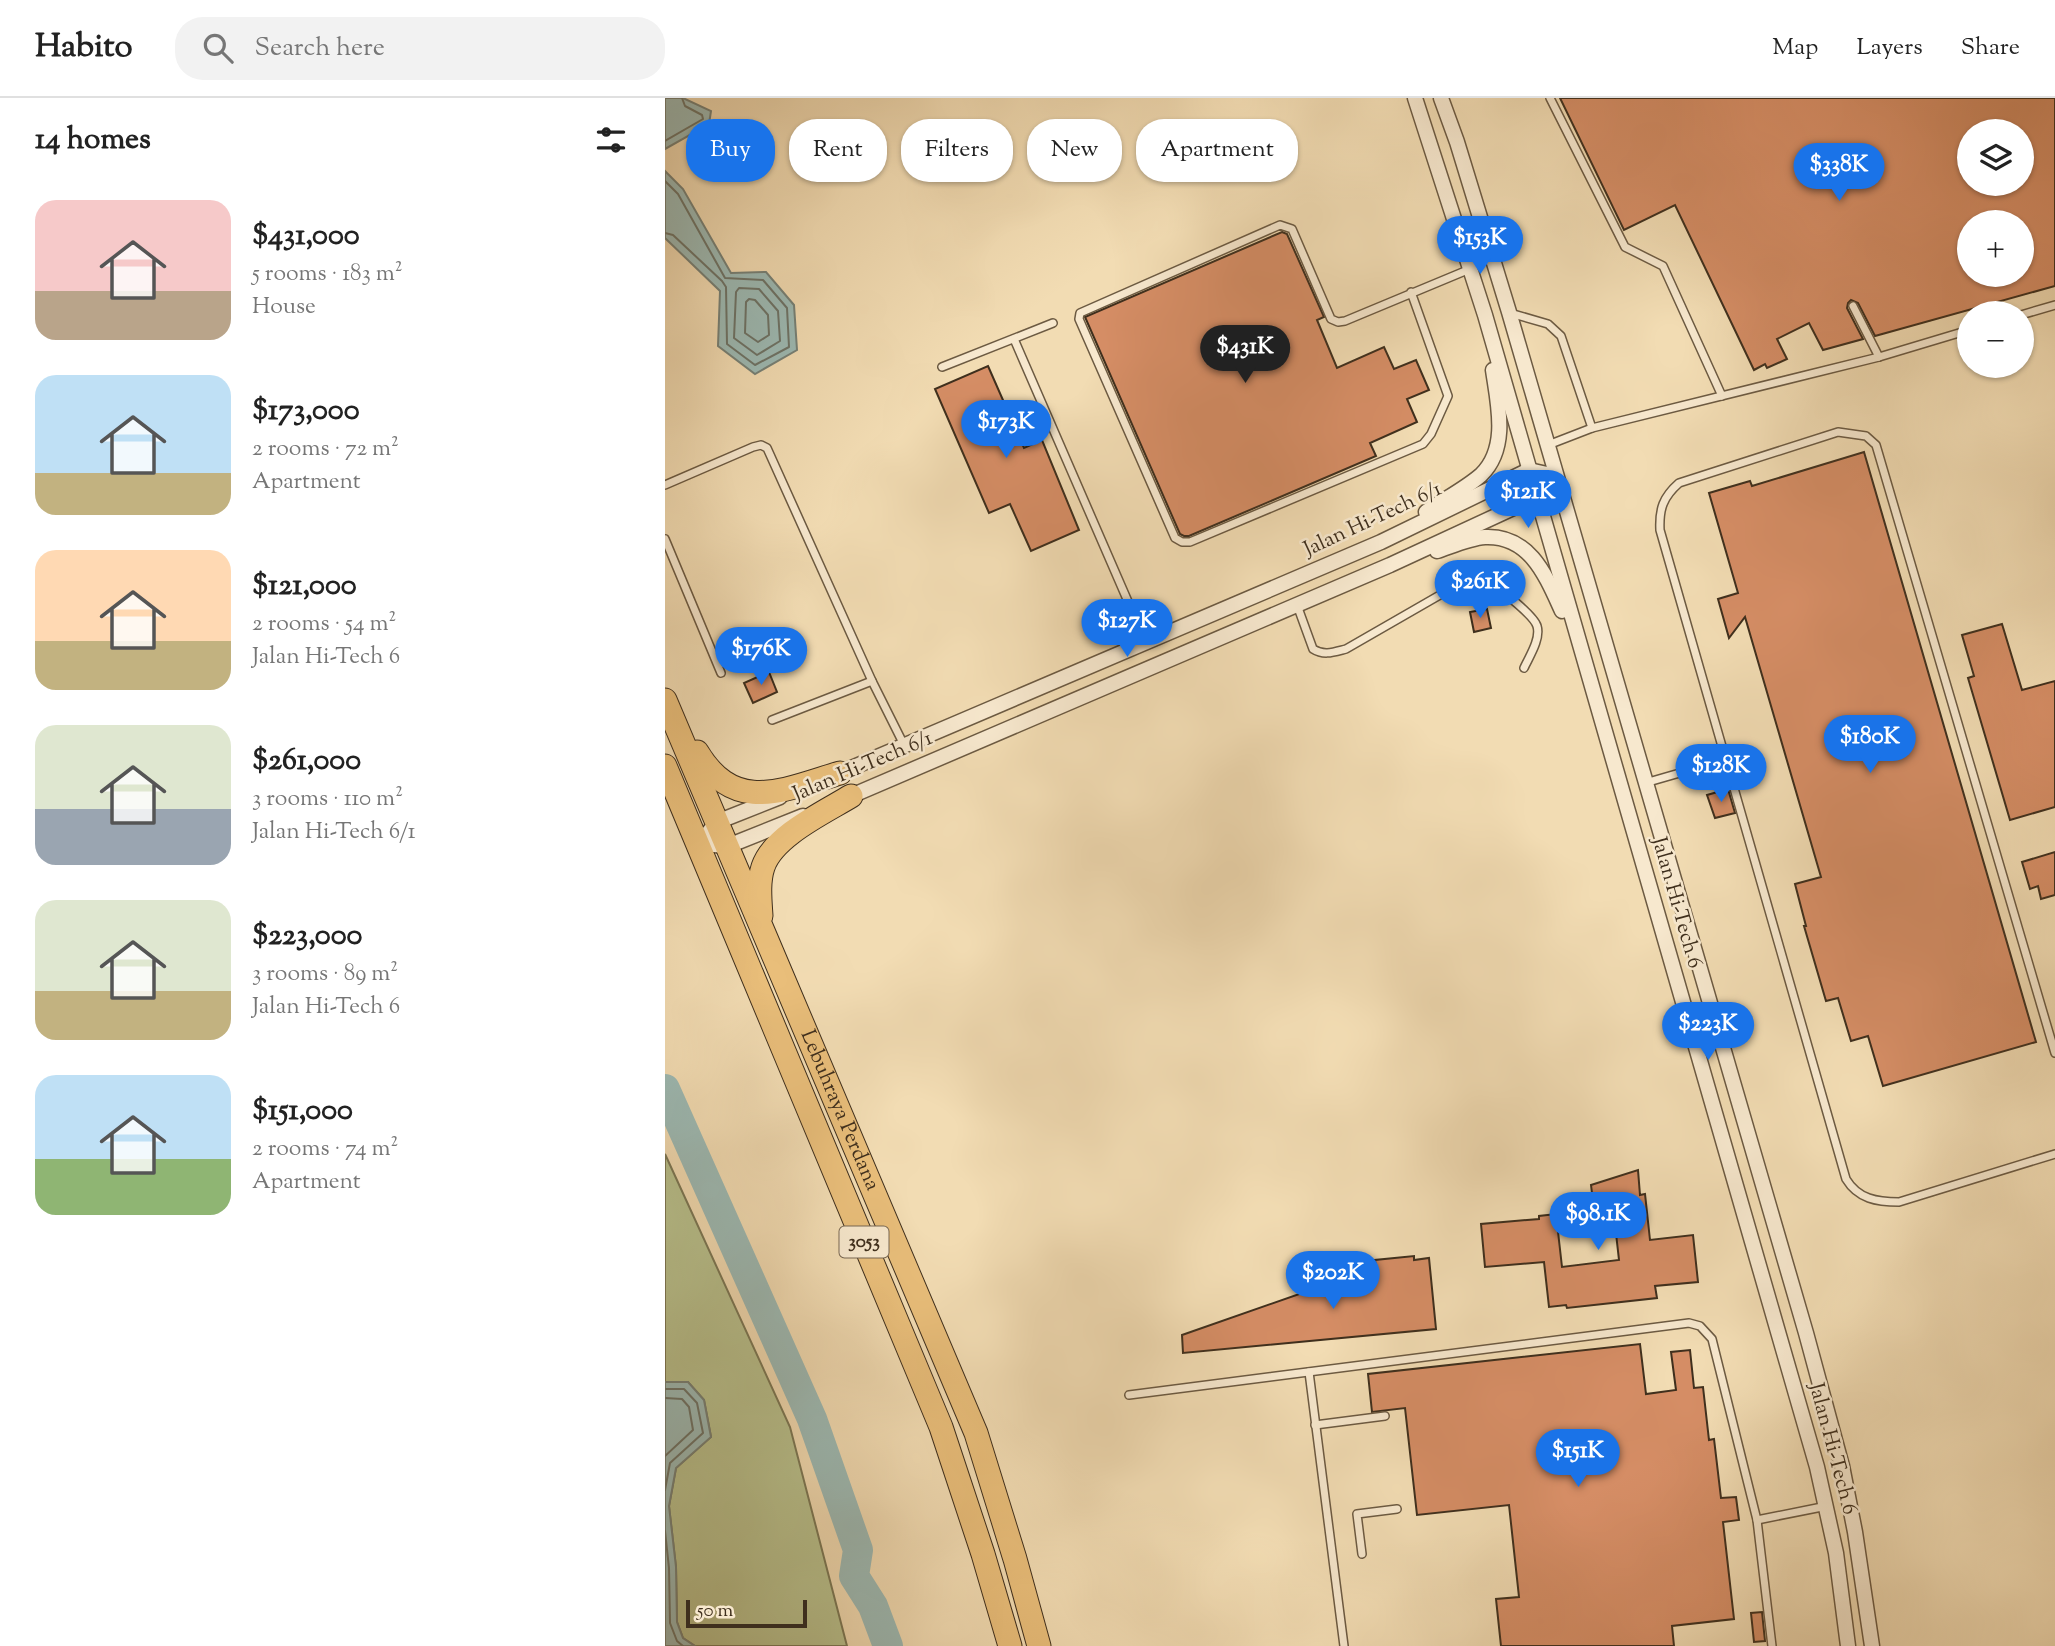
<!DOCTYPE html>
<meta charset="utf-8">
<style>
body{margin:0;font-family:"Sorts Mill Goudy",serif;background:#f2f2f2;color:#222;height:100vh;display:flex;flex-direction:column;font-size:26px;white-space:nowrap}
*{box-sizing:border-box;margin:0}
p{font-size:23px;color:#767676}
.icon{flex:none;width:38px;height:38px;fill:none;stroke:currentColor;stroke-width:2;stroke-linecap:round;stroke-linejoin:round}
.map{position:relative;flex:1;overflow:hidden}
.side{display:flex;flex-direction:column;background:#fff;width:665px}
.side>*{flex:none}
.banner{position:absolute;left:21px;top:21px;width:665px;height:63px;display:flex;gap:14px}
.controls{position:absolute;left:1292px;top:21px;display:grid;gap:14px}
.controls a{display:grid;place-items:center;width:77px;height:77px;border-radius:50%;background:#fff;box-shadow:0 2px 5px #0004;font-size:35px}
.scale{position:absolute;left:21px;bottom:18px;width:121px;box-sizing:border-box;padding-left:7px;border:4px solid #3f2f1d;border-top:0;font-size:19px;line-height:24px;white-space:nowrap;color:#3f2f1d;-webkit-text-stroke:5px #f7e8ce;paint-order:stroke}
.price{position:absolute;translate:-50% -60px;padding:0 16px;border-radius:24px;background:#1a73e8;color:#fff;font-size:23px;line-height:46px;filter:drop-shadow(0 2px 4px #0008)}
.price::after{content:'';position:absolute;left:50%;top:42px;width:21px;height:16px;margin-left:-10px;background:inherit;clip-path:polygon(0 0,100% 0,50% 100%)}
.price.current{background:#222;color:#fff}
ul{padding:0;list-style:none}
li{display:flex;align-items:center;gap:21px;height:175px;padding:0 35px}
li span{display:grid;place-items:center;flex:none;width:196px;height:140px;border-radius:21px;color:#555}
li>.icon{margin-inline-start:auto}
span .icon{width:84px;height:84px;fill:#fffc;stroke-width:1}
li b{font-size:30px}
h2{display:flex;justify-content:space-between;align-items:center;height:84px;padding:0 35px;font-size:30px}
.tag{padding:0 24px;border-radius:28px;background:#fff;box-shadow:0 2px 5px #0004;font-size:24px;line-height:63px}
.tag.current{background:#1a73e8;color:#fff}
header{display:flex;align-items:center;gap:42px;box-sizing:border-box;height:98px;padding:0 35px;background:#fff;border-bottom:2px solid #e0e0e0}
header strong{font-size:33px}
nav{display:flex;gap:38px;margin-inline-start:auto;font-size:24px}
.search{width:490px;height:63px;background:#f2f2f2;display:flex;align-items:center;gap:18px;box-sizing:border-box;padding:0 24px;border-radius:28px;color:#767676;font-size:26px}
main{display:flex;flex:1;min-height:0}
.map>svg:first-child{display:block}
</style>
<header>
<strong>Habito</strong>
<div class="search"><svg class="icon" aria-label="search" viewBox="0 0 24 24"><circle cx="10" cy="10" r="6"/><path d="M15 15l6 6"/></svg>Search here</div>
<nav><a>Map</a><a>Layers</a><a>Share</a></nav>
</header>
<main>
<section class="side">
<h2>14 homes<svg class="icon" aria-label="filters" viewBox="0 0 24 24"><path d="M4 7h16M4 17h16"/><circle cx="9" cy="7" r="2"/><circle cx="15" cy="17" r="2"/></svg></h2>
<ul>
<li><span style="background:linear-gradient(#f6c9c9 65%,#b9a48a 0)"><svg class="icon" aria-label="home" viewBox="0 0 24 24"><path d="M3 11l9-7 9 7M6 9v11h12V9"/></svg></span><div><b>$431,000</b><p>5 rooms · 183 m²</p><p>House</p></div></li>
<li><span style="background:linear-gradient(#bfe0f5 70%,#c2b280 0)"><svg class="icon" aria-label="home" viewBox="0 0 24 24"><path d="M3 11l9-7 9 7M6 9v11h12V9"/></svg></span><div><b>$173,000</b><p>2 rooms · 72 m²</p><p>Apartment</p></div></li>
<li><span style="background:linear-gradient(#ffd9b3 65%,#c2b280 0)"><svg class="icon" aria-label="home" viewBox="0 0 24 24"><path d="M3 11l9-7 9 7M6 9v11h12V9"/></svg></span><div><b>$121,000</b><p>2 rooms · 54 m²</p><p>Jalan Hi-Tech 6</p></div></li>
<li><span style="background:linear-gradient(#dfe7d0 60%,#9aa5b1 0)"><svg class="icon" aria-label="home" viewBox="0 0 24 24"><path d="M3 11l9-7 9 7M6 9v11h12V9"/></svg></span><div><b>$261,000</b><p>3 rooms · 110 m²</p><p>Jalan Hi-Tech 6/1</p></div></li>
<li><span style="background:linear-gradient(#dfe7d0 65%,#c2b280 0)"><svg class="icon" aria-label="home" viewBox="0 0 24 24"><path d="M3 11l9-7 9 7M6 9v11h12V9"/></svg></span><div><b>$223,000</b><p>3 rooms · 89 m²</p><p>Jalan Hi-Tech 6</p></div></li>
<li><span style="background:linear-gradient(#bfe0f5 60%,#8fb573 0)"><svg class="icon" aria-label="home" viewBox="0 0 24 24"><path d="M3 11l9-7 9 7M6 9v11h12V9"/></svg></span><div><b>$151,000</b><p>2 rooms · 74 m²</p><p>Apartment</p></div></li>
</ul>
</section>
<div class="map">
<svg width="1390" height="1548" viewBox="0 0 1390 1548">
<rect width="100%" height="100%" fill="#f2dcb3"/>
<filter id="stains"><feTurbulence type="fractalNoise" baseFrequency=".00286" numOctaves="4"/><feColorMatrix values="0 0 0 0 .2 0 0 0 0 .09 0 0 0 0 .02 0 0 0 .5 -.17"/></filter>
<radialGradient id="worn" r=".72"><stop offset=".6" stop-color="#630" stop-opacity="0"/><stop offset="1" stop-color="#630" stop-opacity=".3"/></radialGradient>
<!-- green -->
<polygon fill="#b8c18e" stroke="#7c7856" stroke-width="2" points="0,1056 125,1329 182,1548 30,1548 18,1540 12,1524 11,1469 4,1408 11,1370 46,1339 39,1302 23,1284 0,1284"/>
<!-- water -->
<g fill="#9dbab4" stroke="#778278" stroke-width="2">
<polygon points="0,0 18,0 46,13 44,26 0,51"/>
<polygon points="0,73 18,91 66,175 101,174 129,207 132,252 90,276 53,248 55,193 0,140"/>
<polygon points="0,1284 23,1284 39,1302 46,1339 11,1370 4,1408 11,1469 12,1524 18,1540 30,1548 0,1548"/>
</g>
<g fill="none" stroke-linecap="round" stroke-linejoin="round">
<!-- shore -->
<g stroke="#6e7468" stroke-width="2">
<polyline points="0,43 38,21 37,17 20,8 17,0"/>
<polyline points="0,83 13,96 60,180 98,182 122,210 124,249 90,267 62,246 61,189 57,183 8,137 0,135"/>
<polygon points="74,190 94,191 113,213 115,243 92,257 69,240 71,194"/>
<polygon points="84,201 90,202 103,217 104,237 93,244 80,235 81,204"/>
<polyline points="0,1291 19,1291 32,1305 38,1335 5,1365 0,1392"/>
<polyline points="0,1300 17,1301 24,1309 28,1332 0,1358"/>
<polyline points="0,1433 4,1470 5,1525 12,1543 18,1548"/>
</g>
<!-- river -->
<polyline stroke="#9dbab4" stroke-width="30" points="0,991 147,1321 193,1452 189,1478 208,1508 223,1548"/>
</g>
<!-- building -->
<g fill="#d58d65" stroke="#3f2f1d" stroke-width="2" fill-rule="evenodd">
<path d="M895 0H1390V188L1210 238 1193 205 1186 202 1183 205 1182 210 1198 241 1158 252 1144 225 1112 241 1122 261 1102 270 1100 266 1089 272 1010 107 959 132ZM1304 33H1356V86H1304ZM1304 124H1356V177H1304Z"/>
<polygon points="617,134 622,136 659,219 652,222 672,270 719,249 729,271 751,262 764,292 742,301 752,324 705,345 711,358 524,438 519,438 515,436 420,219"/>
<polygon points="323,268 359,350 377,342 414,432 366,453 345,406 324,415 270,291"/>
<polygon points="1199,354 1371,944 1218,988 1203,938 1186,943 1173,900 1161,903 1139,828 1141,828 1130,786 1156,779 1080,519 1064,540 1053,501 1073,495 1044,395 1085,383 1087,388"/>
<polygon points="822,511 826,530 809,534 805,514"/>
<polygon points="1337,526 1357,592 1390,583 1390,709 1345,722 1303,580 1309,578 1297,537"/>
<polygon points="104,574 112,594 88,605 79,585"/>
<polygon points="1063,691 1070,715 1050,720 1042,697"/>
<polygon points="1390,754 1390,797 1376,801 1373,788 1365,791 1357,764"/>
<polygon points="973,1072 975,1097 980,1096 985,1142 1028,1137 1033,1184 990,1188 992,1200 902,1210 901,1207 884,1209 879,1164 820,1169 816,1126 874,1121 874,1118 891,1116 897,1169 954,1162 948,1109 929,1111 926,1087"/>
<polygon points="749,1158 749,1162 764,1160 771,1231 518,1255 517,1237 660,1187 659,1183 712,1178 710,1162"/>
<polygon points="975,1246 981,1296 1011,1292 1006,1254 1025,1252 1029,1290 1038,1289 1044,1342 1049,1341 1056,1400 1071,1399 1074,1422 1058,1424 1069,1521 1007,1528 1009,1548 836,1548 831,1501 854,1499 844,1407 752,1417 740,1310 707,1314 703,1276"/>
<polygon points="1097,1514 1100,1543 1089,1544 1086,1515"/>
</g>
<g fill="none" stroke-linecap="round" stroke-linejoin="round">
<!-- service casing -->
<g stroke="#6c5a42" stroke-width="10">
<g id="service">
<polyline points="885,0 960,149 998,168 1057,298"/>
<polyline points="746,194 783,298 766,336 758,346 525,444 517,444 510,440 414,221 415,215 615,127 627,131 666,221 673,224 680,223 805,171"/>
<polyline points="1188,208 1214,259"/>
<polyline points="845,215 883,226 896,238 927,330 883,347"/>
<polyline points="1356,217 1390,207"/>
<polyline points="349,241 481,545"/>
<polyline points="277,269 388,225"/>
<polyline points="927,330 1214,259 1304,232"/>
<polyline points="0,387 88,349 96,347 102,350 207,583 239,647"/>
<polyline points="0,441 56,575"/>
<path d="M632 507 648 551C659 558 669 554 681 551L794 486C805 484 816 482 827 487 837 492 869 518 872 528 876 541 864 559 859 570"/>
<polyline points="107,622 207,583"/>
<polyline points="980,685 1060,662"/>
<path d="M1390 955 1211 347 1201 338 1173 334 1014 385C998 399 994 411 995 432L1181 1081C1193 1101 1212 1104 1234 1104L1390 1056"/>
<polyline points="644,1274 679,1548"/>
<polyline points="464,1297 1024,1225 1035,1228 1047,1241 1092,1422 1107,1548"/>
<polyline points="650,1327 720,1318"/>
<polyline points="1092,1422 1162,1408"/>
<polyline points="697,1456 692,1416 732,1411"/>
</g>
</g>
<!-- minor casing -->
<g stroke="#6c5a42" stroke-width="17">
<g id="minor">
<polyline points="750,0 820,217 1152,1369 1171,1455 1183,1548"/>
<polyline points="776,0 792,44 844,214 1141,1235 1177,1368 1190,1434 1207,1548"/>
<path d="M761 414C778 402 800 391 816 377 844 350 833 306 828 272"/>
<path d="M772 453C787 448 805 440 820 439 865 437 881 478 897 513"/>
<polyline points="170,677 716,444 864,372 891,378"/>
<polyline points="179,701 725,467 872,399 891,378"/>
<polyline points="34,746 52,724 115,699"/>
<polyline points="34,746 63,748 138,718"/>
</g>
</g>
<!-- primary casing -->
<g stroke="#3f2f1d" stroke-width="25">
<g id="primary">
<path id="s1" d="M0 602 311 1335 350 1461 374 1548"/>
<path d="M32 654C70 717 118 692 175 675"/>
<polyline points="0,668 276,1329 318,1456 345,1548"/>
<path d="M96 818C95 802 93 784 98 769 108 738 160 714 186 698"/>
</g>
</g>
<!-- service -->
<use href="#service" stroke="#f7e8ce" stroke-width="7"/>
<!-- minor -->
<use href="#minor" stroke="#f7e8ce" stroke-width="14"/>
<!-- primary -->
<use href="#primary" stroke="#e9be7a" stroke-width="23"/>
</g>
<g text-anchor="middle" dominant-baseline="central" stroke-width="5" stroke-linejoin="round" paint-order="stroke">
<!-- shield labels -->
<rect fill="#f7e8ce" stroke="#766652" stroke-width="2" x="174.5" y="1128.5" width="49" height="31" rx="5"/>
<g font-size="19" font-weight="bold" fill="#3f2f1d">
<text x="199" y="1144">3053</text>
</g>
<!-- street labels -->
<g font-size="21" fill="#3f2f1d" stroke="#f7e8ce">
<text transform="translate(708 422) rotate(-25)">Jalan Hi-Tech 6/1</text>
<text transform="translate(198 669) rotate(-23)">Jalan Hi-Tech 6/1</text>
<text transform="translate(1011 805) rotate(74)">Jalan Hi-Tech 6</text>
<text stroke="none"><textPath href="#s1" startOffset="446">Lebuhraya Perdana</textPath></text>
<text transform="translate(1167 1351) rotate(75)">Jalan Hi-Tech 6</text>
</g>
</g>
<rect width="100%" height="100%" filter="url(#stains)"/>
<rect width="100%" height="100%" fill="url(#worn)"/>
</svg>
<div class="controls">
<a><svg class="icon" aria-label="layers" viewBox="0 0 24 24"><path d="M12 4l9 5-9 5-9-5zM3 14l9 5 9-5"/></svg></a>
<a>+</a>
<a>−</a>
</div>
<div class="scale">50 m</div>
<b class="price" style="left:1174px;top:105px">$338K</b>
<b class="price" style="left:815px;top:178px">$153K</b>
<b class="price current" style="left:580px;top:287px">$431K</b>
<b class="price" style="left:341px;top:362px">$173K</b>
<b class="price" style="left:863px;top:432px">$121K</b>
<b class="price" style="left:815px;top:522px">$261K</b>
<b class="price" style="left:462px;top:561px">$127K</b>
<b class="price" style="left:96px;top:589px">$176K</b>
<b class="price" style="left:1205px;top:677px">$180K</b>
<b class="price" style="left:1056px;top:706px">$128K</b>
<b class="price" style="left:1043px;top:964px">$223K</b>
<b class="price" style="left:933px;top:1154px">$98.1K</b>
<b class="price" style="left:668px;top:1213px">$202K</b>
<b class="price" style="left:913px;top:1391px">$151K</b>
<div class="banner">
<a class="tag current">Buy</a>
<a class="tag">Rent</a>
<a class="tag">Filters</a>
<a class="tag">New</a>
<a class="tag">Apartment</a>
</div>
</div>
</main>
